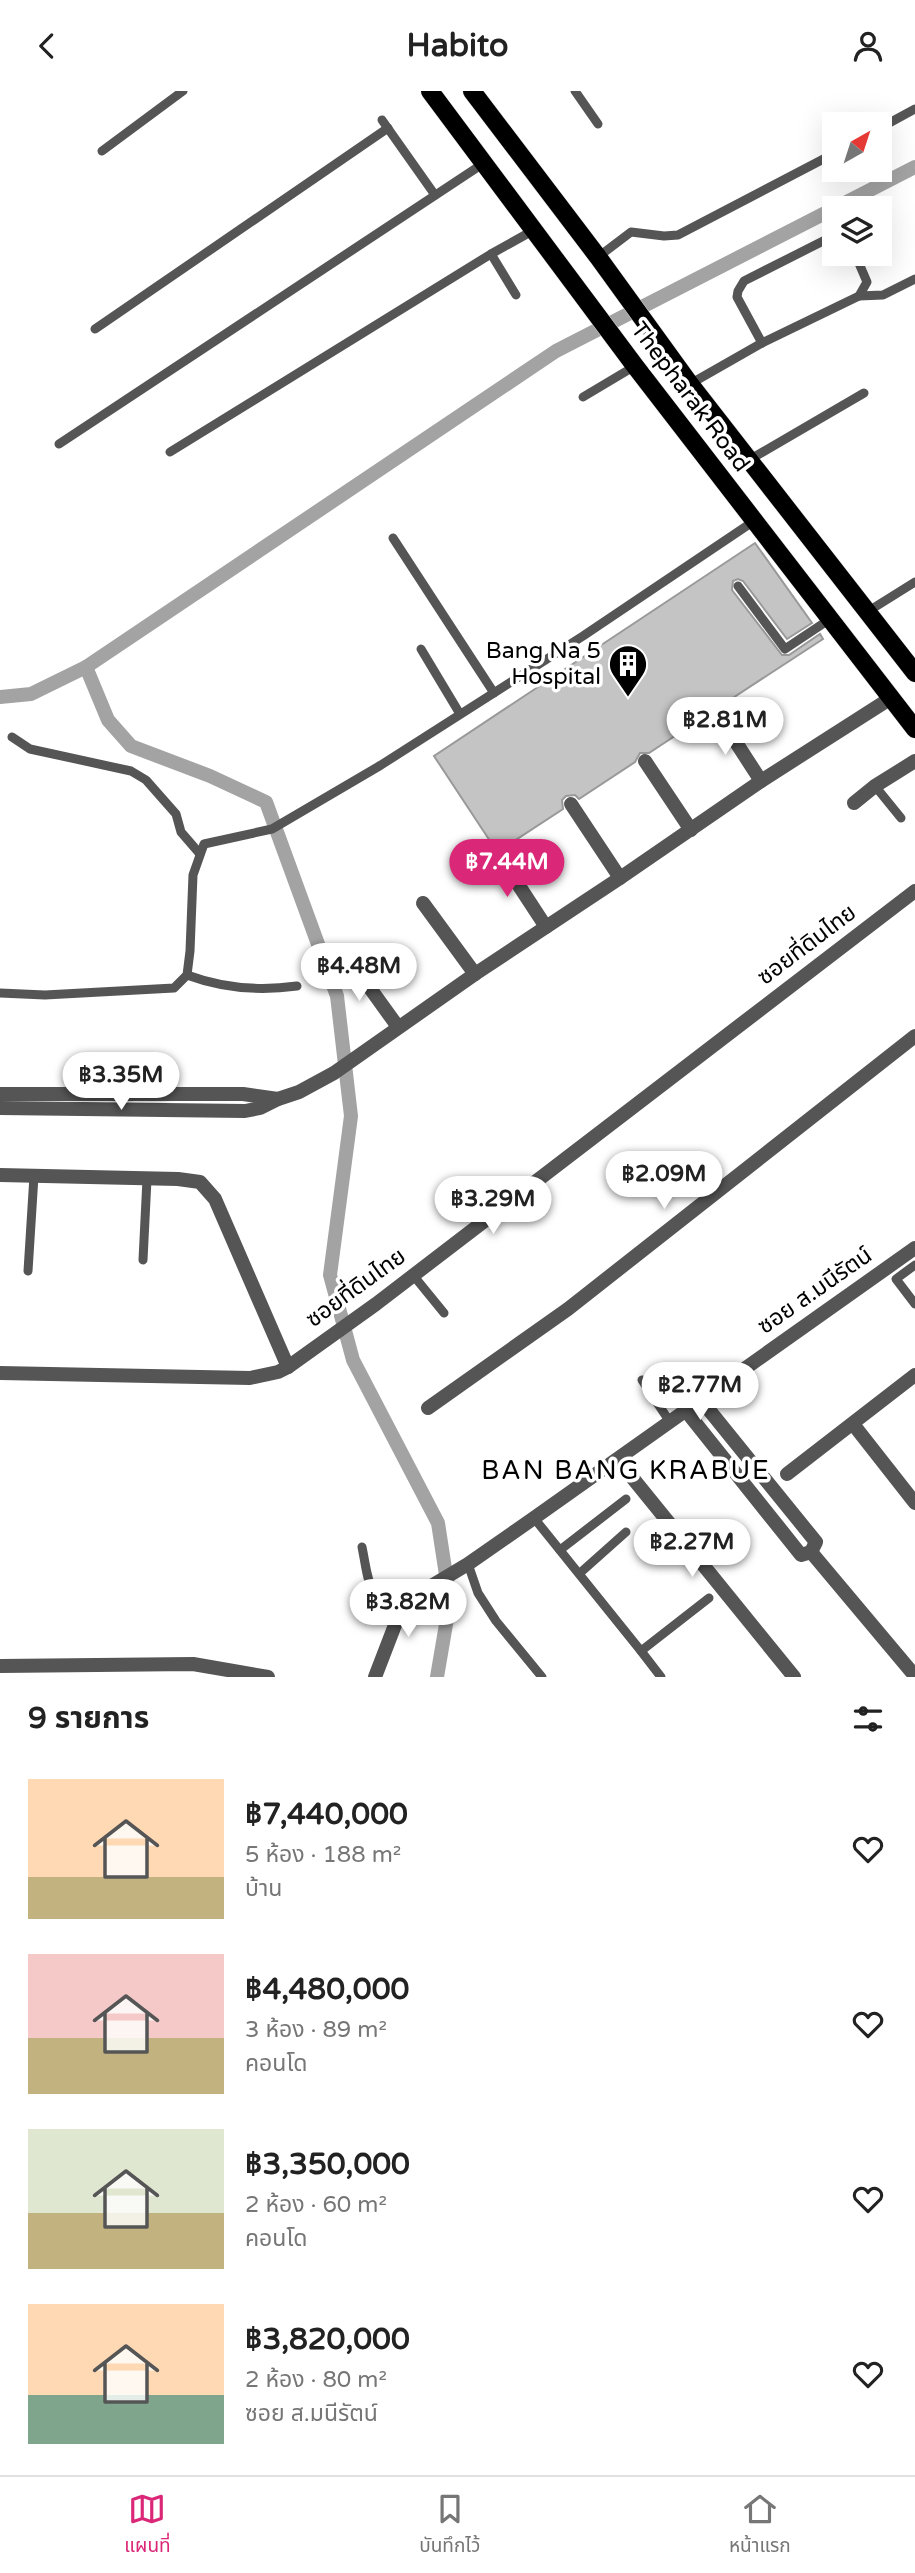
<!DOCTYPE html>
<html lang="th">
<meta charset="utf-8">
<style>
body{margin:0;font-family:"Varela Round","Noto Sans Thai",sans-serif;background:#f6f6f6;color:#222;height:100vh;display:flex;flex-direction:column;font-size:26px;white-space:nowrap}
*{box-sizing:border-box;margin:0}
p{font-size:23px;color:#767676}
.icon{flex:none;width:38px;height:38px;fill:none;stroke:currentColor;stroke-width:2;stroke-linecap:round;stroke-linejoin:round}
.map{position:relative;height:1586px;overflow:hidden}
.panel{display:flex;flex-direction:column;background:#fff;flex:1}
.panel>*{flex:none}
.needle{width:46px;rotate:39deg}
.buttons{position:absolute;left:822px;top:21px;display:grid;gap:14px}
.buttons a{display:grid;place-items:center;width:70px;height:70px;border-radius:0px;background:#fff;box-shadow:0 7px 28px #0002;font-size:35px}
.price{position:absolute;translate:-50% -60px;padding:0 16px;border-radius:24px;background:#fff;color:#222;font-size:23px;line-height:46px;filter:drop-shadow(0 2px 4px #0008)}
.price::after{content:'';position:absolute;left:50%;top:42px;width:21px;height:16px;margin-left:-10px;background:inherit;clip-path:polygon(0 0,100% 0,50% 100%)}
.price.active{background:#db2777;color:#fff}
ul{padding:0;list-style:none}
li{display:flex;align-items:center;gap:21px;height:175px;padding:0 28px}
li span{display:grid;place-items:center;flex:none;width:196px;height:140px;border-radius:0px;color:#555}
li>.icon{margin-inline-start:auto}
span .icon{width:84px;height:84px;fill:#fffc;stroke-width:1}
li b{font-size:30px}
h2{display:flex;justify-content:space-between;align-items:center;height:84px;padding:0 28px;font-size:30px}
header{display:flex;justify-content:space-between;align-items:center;height:91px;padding:0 28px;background:#fff;font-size:32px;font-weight:800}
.dock{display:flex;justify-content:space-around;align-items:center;height:98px;border-top:2px solid #e0e0e0;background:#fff;font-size:19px;color:#767676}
.dock a{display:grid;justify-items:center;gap:4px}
.dock .active{color:#db2777}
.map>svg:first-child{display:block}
</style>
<header><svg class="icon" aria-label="back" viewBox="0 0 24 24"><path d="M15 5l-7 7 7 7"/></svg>Habito<svg class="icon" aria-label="person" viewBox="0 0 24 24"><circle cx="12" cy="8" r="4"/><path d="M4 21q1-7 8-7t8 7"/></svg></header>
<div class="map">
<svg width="915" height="1586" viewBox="0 0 915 1586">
<rect width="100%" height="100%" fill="#fff"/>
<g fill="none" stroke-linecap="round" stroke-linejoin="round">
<!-- canal -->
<g stroke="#a3a3a3" stroke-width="14">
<polyline points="835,117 915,76"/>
<polyline points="86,576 108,629 131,655 210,685 266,711 337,905 351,1025 330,1184 353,1269 438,1432 450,1510 437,1586"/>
<polyline points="0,606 31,603 86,576 556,260 835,117"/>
</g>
</g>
<!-- building -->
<polygon fill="#c4c4c4" stroke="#999" stroke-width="2" points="755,452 812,532 787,548 743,490 738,488 733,490 732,499 782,564 789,564 820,543 823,548 722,614 711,614 708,623 649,662 640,662 635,671 579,708 575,704 566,705 562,709 563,718 505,756 501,752 492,753 434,665"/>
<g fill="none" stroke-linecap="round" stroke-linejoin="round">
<!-- primary casing -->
<g stroke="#dbdbdb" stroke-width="19">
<g id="primary">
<polyline points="430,0 635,275 915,638"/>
<polyline points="472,0 598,166 690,293 915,582"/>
</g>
</g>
<!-- service -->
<g stroke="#555" stroke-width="9">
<polyline points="575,0 598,33"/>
<polyline points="382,29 435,104"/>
<polyline points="880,37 915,18"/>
<polyline points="102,60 183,0"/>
<polyline points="491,163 516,204"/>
<polyline points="598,166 631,141 664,145 678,144 835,62"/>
<polyline points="859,205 883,204 915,188"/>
<polyline points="95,238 388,37"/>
<polyline points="762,252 737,206 738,200 744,190 835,144"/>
<polyline points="690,293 762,252 859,205 867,191 855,163"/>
<polyline points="583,306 635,275"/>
<polyline points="59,353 484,72"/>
<polyline points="170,361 491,163 534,139"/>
<polyline points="749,369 864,302"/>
<polyline points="393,447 494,602"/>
<polyline points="738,495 785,558 830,528"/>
<polyline points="867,521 915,491"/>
<polyline points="421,558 460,623"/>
<polyline points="12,646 30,658 131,680 146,689 176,723 181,741 200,763"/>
<polyline points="875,695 901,727"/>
<path d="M187 884C222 897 261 900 297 895"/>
<polyline points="0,902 45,904 174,897 187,884 190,860 193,784 204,753 272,738 381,674 583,545 754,430"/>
<polyline points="143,1169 147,1088"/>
<polyline points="915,1174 896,1188 915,1213"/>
<polyline points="28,1180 34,1085"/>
<polyline points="413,1184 444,1222"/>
<polyline points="642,1289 670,1331"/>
<polyline points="534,1427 641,1560 709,1507"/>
<path d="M362 1456C369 1490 366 1505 400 1521"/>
<polyline points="560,1459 626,1408"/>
<polyline points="468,1473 478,1502 496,1530 542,1586"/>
<polyline points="580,1482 626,1441"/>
<polyline points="641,1560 661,1586"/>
</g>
<!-- minor -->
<g stroke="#555" stroke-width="14">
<polyline points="717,622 761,690"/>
<polyline points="645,670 691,739"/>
<polyline points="854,712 875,695 915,670"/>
<polyline points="571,713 620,787"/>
<polyline points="497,761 546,836"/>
<polyline points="423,812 475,883"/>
<polyline points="349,868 398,936"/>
<polyline points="0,1003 243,1003 278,1008"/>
<polyline points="0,1017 245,1020 260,1017 278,1008 299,1001 334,982 475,883 620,787 761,690 891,607"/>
<polyline points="0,1084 178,1088 200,1091 215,1108 288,1276"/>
<polyline points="428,1317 568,1218 915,945"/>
<polyline points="686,1320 801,1464 811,1461 816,1451 701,1309"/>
<polyline points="853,1333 915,1412"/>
<polyline points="618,1369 794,1586"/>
<polyline points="787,1383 915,1284"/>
<polyline points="811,1461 915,1585"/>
<polyline points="0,1575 193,1573 268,1586"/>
<polyline points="375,1586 400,1521 413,1506 468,1473 534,1427 915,1157"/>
</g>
<!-- tertiary -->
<polyline stroke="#555" stroke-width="14" points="0,1282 250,1287 278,1281 288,1276 376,1213 915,800"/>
<!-- primary -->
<use href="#primary" stroke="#000" stroke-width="18"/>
</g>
<!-- icons -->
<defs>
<g id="building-pin" transform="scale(2.0125)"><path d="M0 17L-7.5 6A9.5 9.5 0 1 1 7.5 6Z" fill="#000" stroke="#fff"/><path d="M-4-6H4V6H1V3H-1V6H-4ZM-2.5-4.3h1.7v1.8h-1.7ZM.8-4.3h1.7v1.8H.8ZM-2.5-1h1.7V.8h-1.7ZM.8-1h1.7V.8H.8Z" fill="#fff"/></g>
</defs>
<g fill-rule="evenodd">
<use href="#building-pin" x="628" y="573"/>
</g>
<g text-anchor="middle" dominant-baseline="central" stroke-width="7" stroke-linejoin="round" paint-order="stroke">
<!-- street labels -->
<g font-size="23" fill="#000" stroke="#fff">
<text transform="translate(690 306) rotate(53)">Thepharak Road</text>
<text transform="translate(807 854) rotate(-37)">ซอยที่ดินไทย</text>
<text transform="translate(356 1197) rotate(-36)">ซอยที่ดินไทย</text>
<text transform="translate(815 1200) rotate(-35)">ซอย ส.มนีรัตน์</text>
</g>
<!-- poi labels -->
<g font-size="23" fill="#000" stroke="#fff" text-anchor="end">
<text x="601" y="560">Bang Na 5<tspan x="601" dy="26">Hospital</tspan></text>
</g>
<!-- quarter labels -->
<g font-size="26" letter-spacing="2" fill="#000" stroke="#fff">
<text x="626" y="1379">BAN BANG KRABUE</text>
</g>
</g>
</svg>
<div class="buttons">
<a><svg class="needle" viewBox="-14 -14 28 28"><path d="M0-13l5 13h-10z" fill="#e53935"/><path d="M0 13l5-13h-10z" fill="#767676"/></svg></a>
<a><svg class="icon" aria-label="layers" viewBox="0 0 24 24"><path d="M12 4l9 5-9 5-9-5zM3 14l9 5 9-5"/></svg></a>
</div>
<b class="price" style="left:725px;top:666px">฿2.81M</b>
<b class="price active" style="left:507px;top:808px">฿7.44M</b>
<b class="price" style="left:359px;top:912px">฿4.48M</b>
<b class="price" style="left:121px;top:1021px">฿3.35M</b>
<b class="price" style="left:664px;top:1120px">฿2.09M</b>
<b class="price" style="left:493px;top:1145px">฿3.29M</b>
<b class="price" style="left:700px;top:1331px">฿2.77M</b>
<b class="price" style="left:692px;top:1488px">฿2.27M</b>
<b class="price" style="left:408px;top:1548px">฿3.82M</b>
</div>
<section class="panel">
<h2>9 รายการ<svg class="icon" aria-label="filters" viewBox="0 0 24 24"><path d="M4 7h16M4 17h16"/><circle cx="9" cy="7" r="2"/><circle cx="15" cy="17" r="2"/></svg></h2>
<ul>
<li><span style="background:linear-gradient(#ffd9b3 70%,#c2b280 0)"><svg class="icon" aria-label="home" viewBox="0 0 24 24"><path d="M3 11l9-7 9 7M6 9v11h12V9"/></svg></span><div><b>฿7,440,000</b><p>5 ห้อง · 188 m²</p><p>บ้าน</p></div><svg class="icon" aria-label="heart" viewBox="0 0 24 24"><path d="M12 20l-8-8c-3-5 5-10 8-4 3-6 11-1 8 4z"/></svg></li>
<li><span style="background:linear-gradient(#f6c9c9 60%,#c2b280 0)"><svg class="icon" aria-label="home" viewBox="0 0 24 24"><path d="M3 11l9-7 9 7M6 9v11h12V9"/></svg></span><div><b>฿4,480,000</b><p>3 ห้อง · 89 m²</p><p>คอนโด</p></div><svg class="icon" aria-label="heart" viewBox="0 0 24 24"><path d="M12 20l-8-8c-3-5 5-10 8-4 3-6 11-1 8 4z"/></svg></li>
<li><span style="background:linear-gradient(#dfe7d0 60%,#c2b280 0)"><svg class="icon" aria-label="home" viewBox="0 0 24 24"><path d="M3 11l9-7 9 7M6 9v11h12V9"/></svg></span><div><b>฿3,350,000</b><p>2 ห้อง · 60 m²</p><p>คอนโด</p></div><svg class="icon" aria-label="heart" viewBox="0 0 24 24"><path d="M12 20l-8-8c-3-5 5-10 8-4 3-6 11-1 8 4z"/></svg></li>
<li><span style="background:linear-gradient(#ffd9b3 65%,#7fa58c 0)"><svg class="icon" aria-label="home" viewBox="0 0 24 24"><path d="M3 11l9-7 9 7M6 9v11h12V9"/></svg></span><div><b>฿3,820,000</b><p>2 ห้อง · 80 m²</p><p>ซอย ส.มนีรัตน์</p></div><svg class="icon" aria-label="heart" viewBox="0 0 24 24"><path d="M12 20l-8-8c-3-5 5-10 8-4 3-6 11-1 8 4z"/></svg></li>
</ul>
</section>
<nav class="dock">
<a class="active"><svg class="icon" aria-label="map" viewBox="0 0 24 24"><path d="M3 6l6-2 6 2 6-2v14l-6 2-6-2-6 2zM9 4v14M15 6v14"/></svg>แผนที่</a>
<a><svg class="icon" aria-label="saved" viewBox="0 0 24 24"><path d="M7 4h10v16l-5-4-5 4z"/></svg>บันทึกไว้</a>
<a><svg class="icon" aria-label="home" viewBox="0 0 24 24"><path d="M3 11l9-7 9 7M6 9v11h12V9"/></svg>หน้าแรก</a>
</nav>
